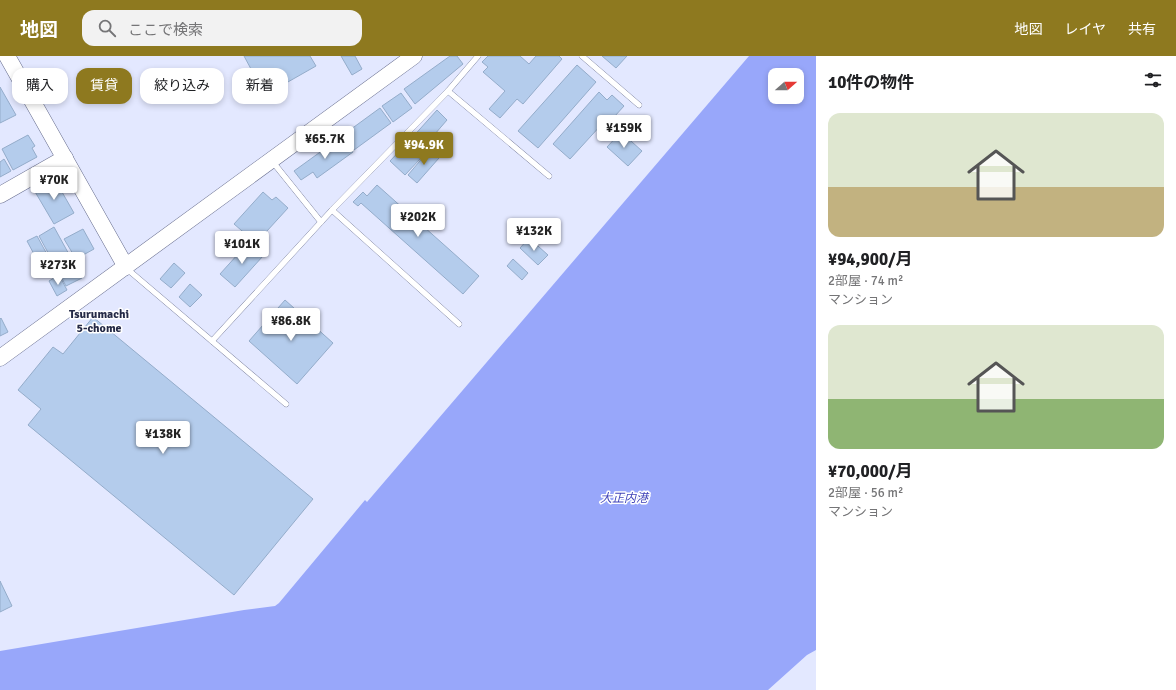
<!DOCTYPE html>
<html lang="ja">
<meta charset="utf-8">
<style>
body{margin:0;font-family:Signika,"Noto Sans JP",sans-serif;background:#f2f2f2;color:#202124;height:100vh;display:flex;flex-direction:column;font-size:15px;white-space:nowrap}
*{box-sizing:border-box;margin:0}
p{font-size:13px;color:#757577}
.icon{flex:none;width:22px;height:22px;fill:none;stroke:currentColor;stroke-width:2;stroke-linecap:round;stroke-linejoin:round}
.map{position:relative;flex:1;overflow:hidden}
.side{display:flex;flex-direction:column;background:#fff;width:360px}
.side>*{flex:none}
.top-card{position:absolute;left:12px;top:12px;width:380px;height:36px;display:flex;gap:8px}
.needle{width:26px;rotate:69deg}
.fabs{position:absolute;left:768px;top:12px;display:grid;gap:8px}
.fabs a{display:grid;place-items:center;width:36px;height:36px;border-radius:8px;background:#fff;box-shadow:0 2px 6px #0003;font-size:20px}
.price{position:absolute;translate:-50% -34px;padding:0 9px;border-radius:4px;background:#fff;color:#222;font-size:13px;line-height:26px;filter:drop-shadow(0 1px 2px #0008)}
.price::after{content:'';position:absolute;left:50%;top:24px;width:12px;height:9px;margin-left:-6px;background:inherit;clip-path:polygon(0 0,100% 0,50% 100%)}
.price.active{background:#8e791f;color:#fff}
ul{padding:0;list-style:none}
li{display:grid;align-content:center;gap:8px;height:212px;padding:0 12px}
li span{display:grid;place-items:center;height:124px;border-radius:12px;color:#555}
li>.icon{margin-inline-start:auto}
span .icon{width:72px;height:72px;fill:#fffc;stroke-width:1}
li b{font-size:17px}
h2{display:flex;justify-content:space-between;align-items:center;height:48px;padding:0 12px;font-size:17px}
.pill{padding:0 14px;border-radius:12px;background:#fff;box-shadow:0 2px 6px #0003;font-size:14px;line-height:36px}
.pill.active{background:#8e791f;color:#fff}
header{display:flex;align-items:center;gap:24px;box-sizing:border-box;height:56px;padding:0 20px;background:#8e791f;color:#fff}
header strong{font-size:19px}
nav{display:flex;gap:22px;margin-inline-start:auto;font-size:14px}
.search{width:280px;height:36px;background:#f2f2f2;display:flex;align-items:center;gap:10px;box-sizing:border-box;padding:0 14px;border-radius:12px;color:#757577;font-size:15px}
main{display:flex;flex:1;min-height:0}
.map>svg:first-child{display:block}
</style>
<header>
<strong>地図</strong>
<div class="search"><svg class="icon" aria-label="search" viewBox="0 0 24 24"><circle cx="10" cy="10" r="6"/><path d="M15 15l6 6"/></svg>ここで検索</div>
<nav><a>地図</a><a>レイヤ</a><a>共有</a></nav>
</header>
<main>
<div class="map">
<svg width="816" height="634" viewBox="0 0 816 634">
<rect width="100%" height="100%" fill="#e3e8ff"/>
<!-- water -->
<path fill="#98a7fa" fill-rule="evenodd" d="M749 0H816V594L807 599 768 634H0V595L244 554 275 550 279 547 365 444 367 446ZM775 19H797V41H775Z"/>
<!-- building -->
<g fill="#b4ccec" stroke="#94acca">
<polygon points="244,0 310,0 316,10 265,39"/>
<polygon points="341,0 355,0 362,13 352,19"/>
<polygon points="450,0 457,0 463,8 415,48 404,33"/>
<polygon points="488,0 520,0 529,8 536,0 559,0 562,3 523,48 517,43 500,62 489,53 505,35 483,16 488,11 482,6"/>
<polygon points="602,0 627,0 616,12"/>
<polygon points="577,9 596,26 538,92 518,75"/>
<polygon points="0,31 16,59 0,67"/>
<polygon points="599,36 607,44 612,39 624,50 605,71 602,68 570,103 553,88"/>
<polygon points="401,37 412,52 393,66 382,50"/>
<polygon points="380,52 391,67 354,94 343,79"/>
<polygon points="437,54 447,64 422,93 417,89 412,94 421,102 405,119 390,105 406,88 408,91 413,85 411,83"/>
<polygon points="621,76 642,95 628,110 607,91"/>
<polygon points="28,79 35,90 32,92 37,101 13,114 2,93"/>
<polygon points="341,81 353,96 317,122 313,116 301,124 294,115"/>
<polygon points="430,93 439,102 417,127 408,119"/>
<polygon points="4,103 11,115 0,121 0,106"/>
<polygon points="54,122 74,157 54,168 34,134"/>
<polygon points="377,129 479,220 463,238 361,147 358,150 353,146 363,136 367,140"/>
<polygon points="263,136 272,144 276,141 288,152 256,187 234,168"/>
<polygon points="54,171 82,222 66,230 39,180"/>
<polygon points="83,173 94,193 76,203 64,183"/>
<polygon points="37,180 54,211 44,217 27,185"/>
<polygon points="529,182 548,199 538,209 520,192"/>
<polygon points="248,187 263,200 235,231 220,218"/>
<polygon points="513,203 528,217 522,224 507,210"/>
<polygon points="174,207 185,217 171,232 160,223"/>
<polygon points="59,219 67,234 57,240 49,225"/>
<polygon points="190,228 202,239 190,251 179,241"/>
<polygon points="285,244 333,287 297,328 249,285"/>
<polygon points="93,261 313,443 234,539 28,369 41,353 18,334 53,291 63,298"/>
<polygon points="1,262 8,276 0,280 0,263"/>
<polygon points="0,525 12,550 0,556"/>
</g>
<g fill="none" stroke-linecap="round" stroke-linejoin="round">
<!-- lane casing -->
<g stroke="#666c8d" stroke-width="6">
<g id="lane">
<polyline points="582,0 639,49"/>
<polyline points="448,35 549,120"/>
<polyline points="272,105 321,166"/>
<polyline points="332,154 459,268"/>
<polyline points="126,212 286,348"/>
<polyline points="212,285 332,154 448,35 478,0"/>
</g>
</g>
<!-- secondary casing -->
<g stroke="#666c8d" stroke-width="17">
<g id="secondary">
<polyline points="7,0 126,211"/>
<polyline points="0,139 65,102"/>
<polyline points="0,302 414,0"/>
</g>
</g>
<!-- lane -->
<use href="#lane" stroke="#fff" stroke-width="5.5"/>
<!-- secondary -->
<use href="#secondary" stroke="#fff" stroke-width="16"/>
</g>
<g text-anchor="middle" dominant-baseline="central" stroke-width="3" stroke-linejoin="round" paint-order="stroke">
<!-- neighbourhood labels -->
<g font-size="12" font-weight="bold" fill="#252a46" stroke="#fff">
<text x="99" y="258">Tsurumachi<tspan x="99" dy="14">5-chome</tspan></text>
</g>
<!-- water labels -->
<g font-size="12" font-style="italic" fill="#4144b9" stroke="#fff">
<text x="624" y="442">大正内港</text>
</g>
</g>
</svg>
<div class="fabs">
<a><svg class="needle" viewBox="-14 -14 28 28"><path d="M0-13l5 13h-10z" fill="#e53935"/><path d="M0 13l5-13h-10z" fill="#757577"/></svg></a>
</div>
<b class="price" style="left:624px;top:93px">¥159K</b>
<b class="price" style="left:325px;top:104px">¥65.7K</b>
<b class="price active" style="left:424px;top:110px">¥94.9K</b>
<b class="price" style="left:54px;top:145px">¥70K</b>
<b class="price" style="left:418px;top:182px">¥202K</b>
<b class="price" style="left:534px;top:196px">¥132K</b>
<b class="price" style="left:242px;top:209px">¥101K</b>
<b class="price" style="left:58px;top:230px">¥273K</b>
<b class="price" style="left:291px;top:286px">¥86.8K</b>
<b class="price" style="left:163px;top:399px">¥138K</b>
<div class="top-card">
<a class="pill">購入</a>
<a class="pill active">賃貸</a>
<a class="pill">絞り込み</a>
<a class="pill">新着</a>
</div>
</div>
<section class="side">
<h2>10件の物件<svg class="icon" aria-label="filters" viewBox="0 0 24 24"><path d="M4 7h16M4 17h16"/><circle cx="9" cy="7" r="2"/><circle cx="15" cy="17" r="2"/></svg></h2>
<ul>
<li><span style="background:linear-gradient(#dfe7d0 60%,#c2b280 0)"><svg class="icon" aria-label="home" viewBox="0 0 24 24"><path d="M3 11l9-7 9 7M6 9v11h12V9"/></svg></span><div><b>¥94,900/月</b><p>2部屋 · 74 m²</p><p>マンション</p></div></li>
<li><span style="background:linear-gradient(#dfe7d0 60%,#8fb573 0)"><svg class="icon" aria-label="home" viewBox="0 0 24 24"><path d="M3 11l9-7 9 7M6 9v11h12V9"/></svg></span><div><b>¥70,000/月</b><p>2部屋 · 56 m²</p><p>マンション</p></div></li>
</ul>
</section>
</main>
